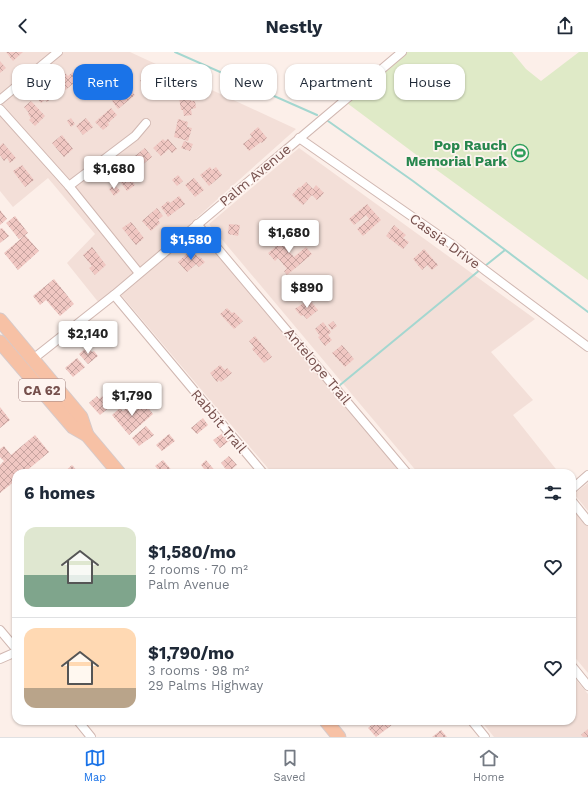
<!DOCTYPE html>
<meta charset="utf-8">
<style>
body{margin:0;font-family:"Work Sans",sans-serif;background:#f6f6f7;color:#1f2937;height:100vh;display:flex;flex-direction:column;font-size:15px;white-space:nowrap}
*{box-sizing:border-box;margin:0}
p{font-size:13px;color:#747a83}
.icon{flex:none;width:22px;height:22px;fill:none;stroke:currentColor;stroke-width:2;stroke-linecap:round;stroke-linejoin:round}
.map{position:relative;flex:1;overflow:hidden}
.panel{position:absolute;left:12px;top:417px;width:564px;height:256px;display:flex;flex-direction:column;background:#fff;border-radius:12px;box-shadow:0 1px 3px #0004}
.panel>*{flex:none}
.banner{position:absolute;left:12px;top:12px;width:564px;height:36px;display:flex;gap:8px}
.price{position:absolute;translate:-50% -34px;padding:0 9px;border-radius:4px;background:#fff;color:#222;font-size:13px;line-height:26px;filter:drop-shadow(0 1px 2px #0008)}
.price::after{content:'';position:absolute;left:50%;top:24px;width:12px;height:9px;margin-left:-6px;background:inherit;clip-path:polygon(0 0,100% 0,50% 100%)}
.price.selected{background:#1a73e8;color:#fff}
ul{padding:0;list-style:none}
li{display:flex;align-items:center;gap:12px;height:100px;padding:0 12px}
li+li{border-top:1px solid #e0e1e3}
li span{display:grid;place-items:center;flex:none;width:112px;height:80px;border-radius:12px;color:#555}
li>.icon{margin-inline-start:auto}
span .icon{width:48px;height:48px;fill:#fffc;stroke-width:1}
li b{font-size:17px}
h2{display:flex;justify-content:space-between;align-items:center;height:48px;padding:0 12px;font-size:17px}
.chip{padding:0 14px;border-radius:12px;background:#fff;box-shadow:0 1px 3px #0004;font-size:14px;line-height:36px}
.chip.selected{background:#1a73e8;color:#fff}
header{display:flex;justify-content:space-between;align-items:center;height:52px;padding:0 12px;background:#fff;font-size:18px;font-weight:700}
.menu{display:flex;justify-content:space-around;align-items:center;height:56px;border-top:1px solid #e0e1e3;background:#fff;font-size:11px;color:#747a83}
.menu a{display:grid;justify-items:center;gap:2px}
.menu .selected{color:#1a73e8}
.map>svg:first-child{display:block}
</style>
<header><svg class="icon" aria-label="back" viewBox="0 0 24 24"><path d="M15 5l-7 7 7 7"/></svg>Nestly<svg class="icon" aria-label="share" viewBox="0 0 24 24"><path d="M12 15V3M7 8l5-5 5 5M5 13v7h14v-7"/></svg></header>
<div class="map">
<svg width="588" height="685" viewBox="0 0 588 685">
<defs>
<pattern id="building-cross-hatch" width="8" height="8" patternUnits="userSpaceOnUse"><rect width="8" height="8" fill="#f0c7c2"/><path d="M0 0l8 8M0 8l8-8" fill="none" stroke="#c7a4a0"/></pattern>
</defs>
<rect width="100%" height="100%" fill="#fcefe9"/>
<!-- residential -->
<g fill="#f3dfd8">
<polygon points="0,0 130,0 296,77 191,171 402,421 272,421 116,237 99,251 67,211 95,182 48,126 13,155 0,139"/>
<polygon points="299,96 535,267 491,300 533,348 513,363 559,421 418,421 209,172"/>
<polygon points="588,431 588,459 574,442"/>
<polygon points="572,455 588,474 588,621 572,602"/>
<polygon points="572,623 588,642 588,685 494,685 481,669 572,669"/>
</g>
<!-- green -->
<polygon fill="#dfeac7" points="407,0 512,0 526,17 541,29 579,0 588,0 588,228 434,116 347,51"/>
<g fill="none" stroke-linecap="round" stroke-linejoin="round">
<!-- stream -->
<g stroke="#a4d7d0" stroke-width="2">
<polyline points="175,0 317,63"/>
<polyline points="328,69 413,129 588,260"/>
<polyline points="485,214 505,198"/>
<polyline points="340,333 481,217"/>
</g>
</g>
<!-- building -->
<g fill="url(#building-cross-hatch)">
<polygon points="6,0 23,0 13,9"/>
<polygon points="0,9 6,16 0,21"/>
<polygon points="63,19 68,24 73,20 79,27 64,39 59,33 57,34 52,28"/>
<polygon points="148,21 159,32 158,34 163,39 157,45 140,29"/>
<polygon points="48,30 56,40 52,43 53,45 47,50 45,48 41,51 35,44 39,40 37,38"/>
<polygon points="128,35 135,43 118,57 112,49 119,44 117,42 121,38 123,40"/>
<polygon points="189,37 191,49 195,49 196,56 191,57 192,63 184,64 183,58 181,58 178,39"/>
<polygon points="31,49 45,64 35,74 29,68 31,66 28,62 29,61 24,55"/>
<polygon points="111,56 117,63 108,71 109,73 103,78 95,70"/>
<polygon points="71,66 75,72 71,75 67,69"/>
<polygon points="86,66 93,75 83,83 76,74"/>
<polygon points="178,67 188,70 187,75 192,76 188,89 174,85"/>
<polygon points="258,75 267,86 262,91 261,90 249,99 243,92 252,85 250,82"/>
<polygon points="62,83 73,97 64,105 52,91"/>
<polygon points="163,87 165,89 168,87 177,97 172,101 169,97 161,104 153,96"/>
<polygon points="184,89 193,92 190,99 181,96"/>
<polygon points="3,91 16,106 10,111 7,106 4,109 0,103 0,94"/>
<polygon points="145,96 152,105 137,117 130,108"/>
<polygon points="128,112 134,120 132,122 136,127 132,129 135,133 127,139 118,127 125,123 121,117"/>
<polygon points="22,113 34,128 25,135 13,119"/>
<polygon points="210,115 212,118 216,115 222,123 209,134 200,123"/>
<polygon points="178,123 183,129 177,134 172,128"/>
<polygon points="194,126 204,138 195,145 185,133"/>
<polygon points="306,130 313,137 316,133 324,141 317,148 312,143 303,153 292,143 299,135 300,136"/>
<polygon points="115,133 120,139 114,144 109,137"/>
<polygon points="179,144 185,152 168,165 161,155 168,149 170,151"/>
<polygon points="367,152 381,168 363,184 357,177 369,167 366,163 354,173 349,167"/>
<polygon points="157,156 163,164 158,168 160,171 151,179 142,169"/>
<polygon points="0,158 7,167 0,173"/>
<polygon points="15,164 28,181 25,183 39,199 18,218 4,201 24,184 19,187 6,171"/>
<polygon points="131,170 144,186 136,193 122,176"/>
<polygon points="229,172 240,173 238,184 228,182"/>
<polygon points="394,173 406,183 403,186 409,190 403,197 386,184"/>
<polygon points="2,176 9,184 0,191 0,177"/>
<polygon points="294,180 300,186 287,197 294,205 306,195 312,202 287,223 284,219 287,217 278,206 275,209 268,201"/>
<polygon points="92,195 106,213 95,223 89,216 92,214 83,203"/>
<polygon points="424,197 438,213 432,218 427,213 422,218 413,207"/>
<polygon points="191,198 198,205 199,204 205,210 199,215 196,212 187,220 178,210"/>
<polygon points="54,227 74,252 60,264 46,248 40,253 33,244"/>
<polygon points="309,247 318,258 307,267 303,263 301,264 295,257"/>
<polygon points="227,256 232,261 234,260 243,269 234,277 220,262"/>
<polygon points="333,269 337,274 332,278 328,273"/>
<polygon points="323,270 331,280 328,283 332,288 325,294 318,285 320,284 315,277"/>
<polygon points="255,284 272,305 264,311 252,297 254,295 249,289"/>
<polygon points="342,293 354,307 345,315 332,301"/>
<polygon points="87,295 92,300 94,299 98,304 88,312 79,302"/>
<polygon points="77,306 85,315 73,325 65,316"/>
<polygon points="220,313 225,318 227,316 232,321 221,330 219,328 217,330 210,321"/>
<polygon points="118,331 127,341 100,363 89,351 97,344 99,347"/>
<polygon points="144,351 153,362 129,383 112,363 120,356 123,359 131,352 136,358"/>
<polygon points="0,355 10,368 0,376"/>
<polygon points="203,366 208,373 197,382 191,376"/>
<polygon points="146,374 154,383 139,394 132,386"/>
<polygon points="223,381 229,389 220,396 213,388"/>
<polygon points="169,382 175,389 162,399 156,393"/>
<polygon points="35,383 49,400 24,421 16,421 16,428 0,441 0,413 4,409 0,405 0,397 4,394 11,403"/>
<polygon points="229,404 237,413 228,420 221,411"/>
<polygon points="163,408 174,421 161,421 155,414"/>
<polygon points="206,408 217,421 207,421 201,413"/>
<polygon points="72,413 79,421 63,421"/>
<polygon points="376,669 397,669 376,685 368,676"/>
<polygon points="588,677 588,685 583,685 581,683"/>
<polygon points="441,678 447,685 432,685"/>
</g>
<g fill="none" stroke-linecap="round" stroke-linejoin="round">
<!-- minor casing -->
<g stroke="#d0b7b1" stroke-width="10">
<g id="minor">
<polyline points="0,48 58,0"/>
<polyline points="0,57 69,134 139,221"/>
<polyline points="299,86 450,191 486,219 588,295"/>
<polyline points="69,134 135,84 146,71"/>
<polyline points="197,172 407,421"/>
<polyline points="114,243 263,421"/>
<polyline points="33,307 114,243 402,0"/>
<polyline points="572,437 588,423"/>
<polyline points="572,449 588,469"/>
<polyline points="0,578 16,597"/>
<polyline points="0,607 16,600"/>
<polyline points="572,614 588,634"/>
<polyline points="78,669 91,685"/>
<polyline points="472,669 485,685"/>
</g>
</g>
<!-- primary casing -->
<g stroke="#d6caca" stroke-width="15">
<g id="primary">
<polyline points="0,268 81,365 87,383"/>
<polyline points="0,290 73,375 87,383 119,421"/>
<polyline points="326,669 339,685"/>
</g>
</g>
<!-- minor -->
<use href="#minor" stroke="#fff" stroke-width="8"/>
<!-- primary -->
<use href="#primary" stroke="#f7c1a5" stroke-width="13"/>
</g>
<!-- icons -->
<defs>
<g id="stadium-ring" transform="scale(0.9)"><circle r="9.5" fill="#fef4f0" stroke="#2e9e5b" stroke-width="1.5"/><path d="M0-5a6.5 5 0 1 0 0 10a6.5 5 0 1 0 0-10ZM-3.5-1.8h7v3.6h-7Z" fill="#2e9e5b"/></g>
</defs>
<g fill-rule="evenodd">
<use href="#stadium-ring" x="520" y="101"/>
</g>
<g text-anchor="middle" dominant-baseline="central" stroke-width="3.5" stroke-linejoin="round" paint-order="stroke">
<!-- shield labels -->
<rect fill="#fef4f0" stroke="#9f817e" stroke-width="1" x="19" y="327" width="46" height="22" rx="3"/>
<g font-size="13" font-weight="bold" fill="#76504d">
<text x="42" y="338">CA 62</text>
</g>
<!-- leisure labels -->
<g font-size="14" font-weight="bold" fill="#27864d" stroke="#fef4f0" text-anchor="end">
<text x="507" y="93">Pop Rauch<tspan x="507" dy="16">Memorial Park</tspan></text>
</g>
<!-- street labels -->
<g font-size="14" fill="#76504d" stroke="#fef4f0">
<text transform="translate(255 123) rotate(-40)">Palm Avenue</text>
<text transform="translate(445 189) rotate(36)">Cassia Drive</text>
<text transform="translate(318 314) rotate(50)">Antelope Trail</text>
<text transform="translate(219 369) rotate(50)">Rabbit Trail</text>
</g>
</g>
</svg>
<b class="price" style="left:114px;top:138px">$1,680</b>
<b class="price" style="left:289px;top:202px">$1,680</b>
<b class="price selected" style="left:191px;top:209px">$1,580</b>
<b class="price" style="left:307px;top:257px">$890</b>
<b class="price" style="left:88px;top:303px">$2,140</b>
<b class="price" style="left:132px;top:365px">$1,790</b>
<div class="banner">
<a class="chip">Buy</a>
<a class="chip selected">Rent</a>
<a class="chip">Filters</a>
<a class="chip">New</a>
<a class="chip">Apartment</a>
<a class="chip">House</a>
</div>
<section class="panel">
<h2>6 homes<svg class="icon" aria-label="filters" viewBox="0 0 24 24"><path d="M4 7h16M4 17h16"/><circle cx="9" cy="7" r="2"/><circle cx="15" cy="17" r="2"/></svg></h2>
<ul>
<li><span style="background:linear-gradient(#dfe7d0 60%,#7fa58c 0)"><svg class="icon" aria-label="home" viewBox="0 0 24 24"><path d="M3 11l9-7 9 7M6 9v11h12V9"/></svg></span><div><b>$1,580/mo</b><p>2 rooms · 70 m²</p><p>Palm Avenue</p></div><svg class="icon" aria-label="heart" viewBox="0 0 24 24"><path d="M12 20l-8-8c-3-5 5-10 8-4 3-6 11-1 8 4z"/></svg></li>
<li><span style="background:linear-gradient(#ffd9b3 75%,#b9a48a 0)"><svg class="icon" aria-label="home" viewBox="0 0 24 24"><path d="M3 11l9-7 9 7M6 9v11h12V9"/></svg></span><div><b>$1,790/mo</b><p>3 rooms · 98 m²</p><p>29 Palms Highway</p></div><svg class="icon" aria-label="heart" viewBox="0 0 24 24"><path d="M12 20l-8-8c-3-5 5-10 8-4 3-6 11-1 8 4z"/></svg></li>
</ul>
</section>
</div>
<nav class="menu">
<a class="selected"><svg class="icon" aria-label="map" viewBox="0 0 24 24"><path d="M3 6l6-2 6 2 6-2v14l-6 2-6-2-6 2zM9 4v14M15 6v14"/></svg>Map</a>
<a><svg class="icon" aria-label="saved" viewBox="0 0 24 24"><path d="M7 4h10v16l-5-4-5 4z"/></svg>Saved</a>
<a><svg class="icon" aria-label="home" viewBox="0 0 24 24"><path d="M3 11l9-7 9 7M6 9v11h12V9"/></svg>Home</a>
</nav>
